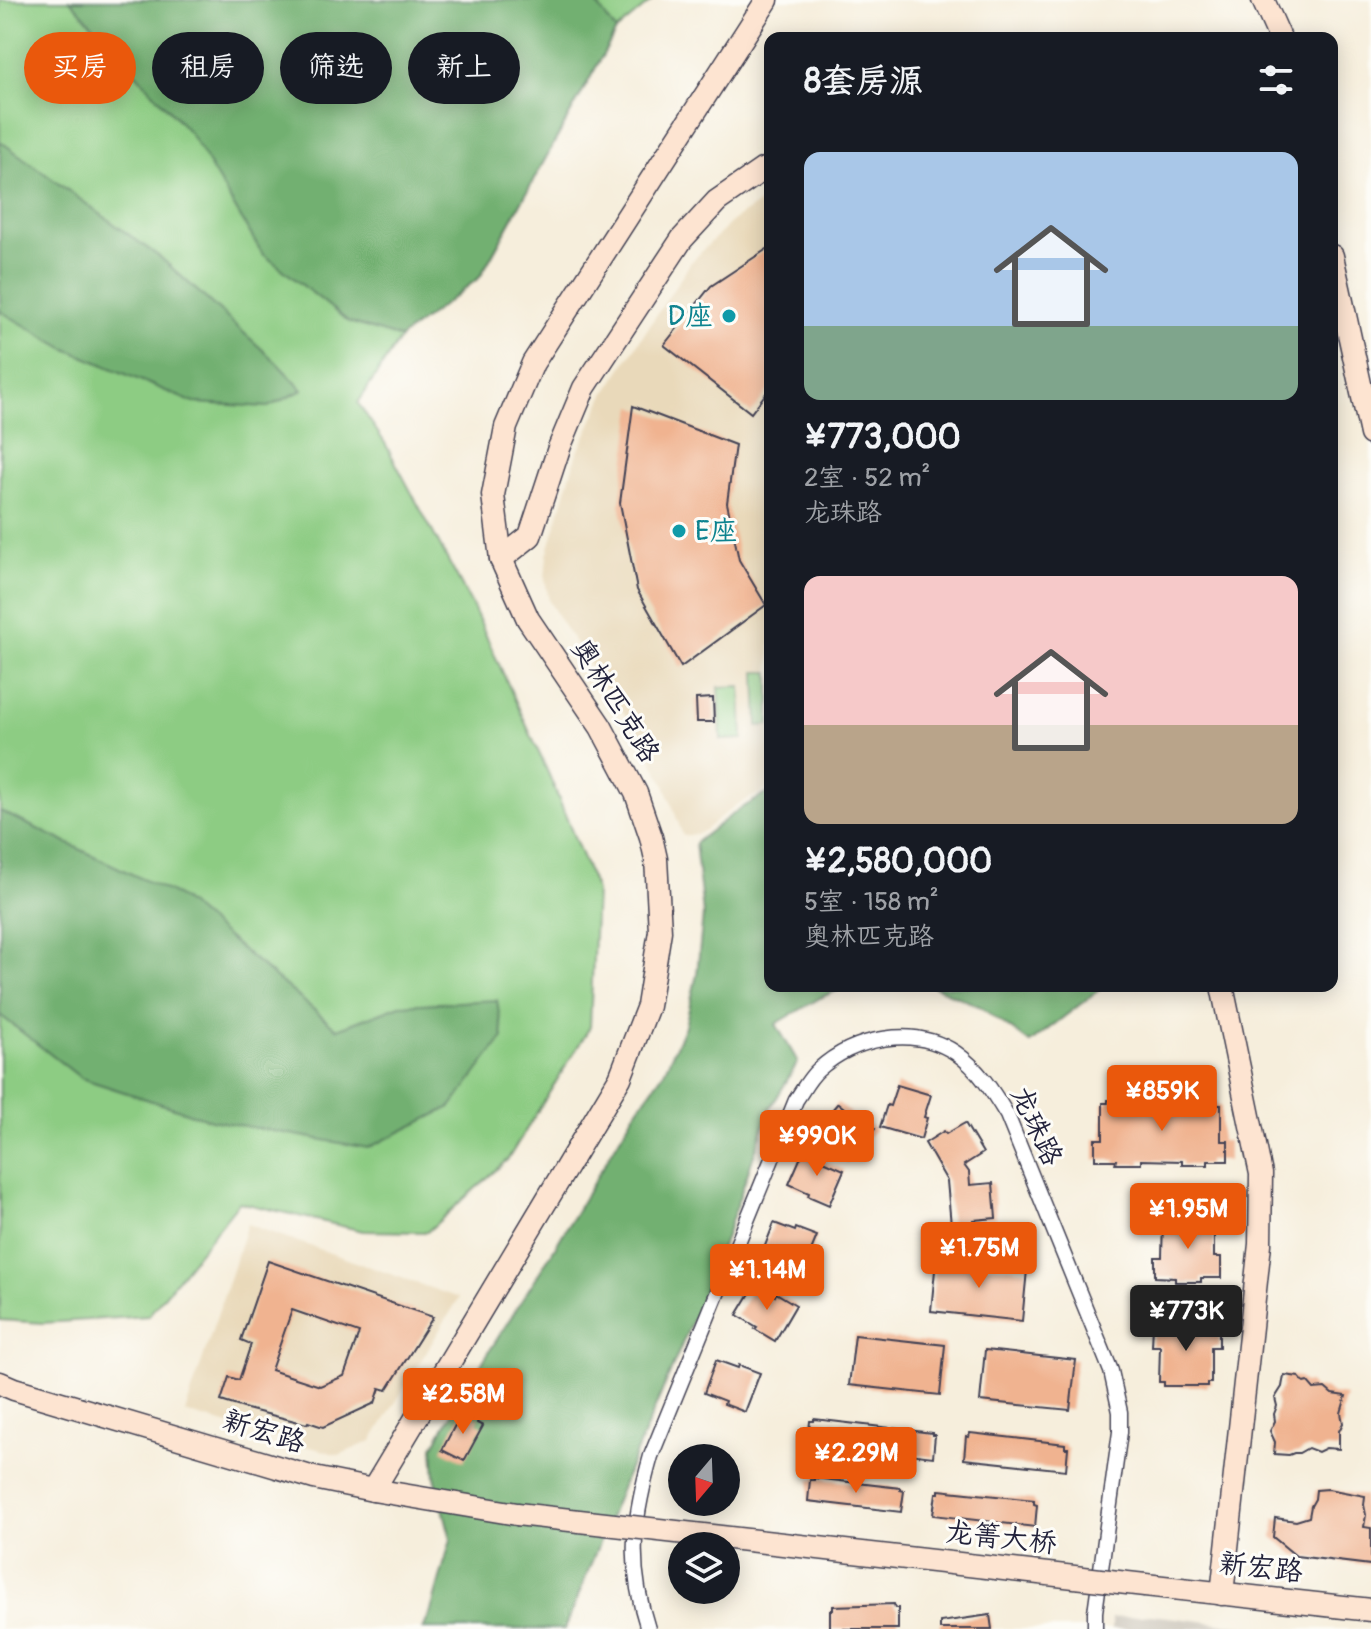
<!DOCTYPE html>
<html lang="zh">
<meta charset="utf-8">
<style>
body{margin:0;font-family:Pangolin,"LXGW WenKai TC",sans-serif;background:#242831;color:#f1f3f6;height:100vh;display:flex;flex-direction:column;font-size:30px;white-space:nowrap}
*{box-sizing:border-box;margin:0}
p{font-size:26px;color:#9ea1a6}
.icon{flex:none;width:44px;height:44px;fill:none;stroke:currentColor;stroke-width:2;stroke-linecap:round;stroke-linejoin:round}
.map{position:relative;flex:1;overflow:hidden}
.side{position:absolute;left:764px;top:32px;width:574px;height:960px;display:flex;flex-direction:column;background:#171b24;border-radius:16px;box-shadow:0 4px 20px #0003}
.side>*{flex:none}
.guide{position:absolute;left:24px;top:32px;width:620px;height:72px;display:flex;gap:16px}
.needle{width:52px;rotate:199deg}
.fabs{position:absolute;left:668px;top:1444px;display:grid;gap:16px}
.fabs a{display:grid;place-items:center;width:72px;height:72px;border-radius:50%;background:#171b24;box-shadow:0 4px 20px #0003;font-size:40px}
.price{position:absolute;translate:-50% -68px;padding:0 18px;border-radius:8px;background:#ea580c;color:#fff;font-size:26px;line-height:52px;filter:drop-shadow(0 2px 4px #0008)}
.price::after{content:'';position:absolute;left:50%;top:48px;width:24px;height:18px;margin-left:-12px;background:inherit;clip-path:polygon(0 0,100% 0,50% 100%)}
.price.current{background:#222;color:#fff}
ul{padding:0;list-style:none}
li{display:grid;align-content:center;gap:16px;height:424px;padding:0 40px}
li span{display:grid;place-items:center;height:248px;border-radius:16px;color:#555}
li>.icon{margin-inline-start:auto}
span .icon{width:144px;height:144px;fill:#fffc;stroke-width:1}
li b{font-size:34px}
h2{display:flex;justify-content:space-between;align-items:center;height:96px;padding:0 40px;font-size:34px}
.chip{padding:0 28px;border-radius:36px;background:#171b24;box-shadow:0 4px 20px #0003;font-size:28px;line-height:72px}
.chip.current{background:#ea580c;color:#fff}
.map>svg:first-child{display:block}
</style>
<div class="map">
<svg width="1371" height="1629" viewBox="0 0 1371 1629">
<rect width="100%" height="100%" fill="#fdfcf7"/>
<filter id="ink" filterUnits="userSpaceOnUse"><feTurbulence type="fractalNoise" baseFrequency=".0125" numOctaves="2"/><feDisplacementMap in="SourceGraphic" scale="16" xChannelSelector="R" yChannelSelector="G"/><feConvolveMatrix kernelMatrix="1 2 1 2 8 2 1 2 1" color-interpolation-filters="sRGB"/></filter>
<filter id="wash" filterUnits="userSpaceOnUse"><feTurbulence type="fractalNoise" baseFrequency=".006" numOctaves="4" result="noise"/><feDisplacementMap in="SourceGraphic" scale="32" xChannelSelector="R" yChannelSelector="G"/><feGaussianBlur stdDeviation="1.8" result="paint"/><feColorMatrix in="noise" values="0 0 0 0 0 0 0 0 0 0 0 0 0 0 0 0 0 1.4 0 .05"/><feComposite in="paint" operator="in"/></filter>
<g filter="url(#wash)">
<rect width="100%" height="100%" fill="#f6eedc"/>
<!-- built -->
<g fill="#e9d9ba">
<polygon points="770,196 770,788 736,805 701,833 683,836 665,785 639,735 563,625 549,601 545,579 547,555 576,456 605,394 691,262 732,221"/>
<polygon points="247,1224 459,1298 372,1441 339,1455 185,1413"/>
</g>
<!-- industrial -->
<polygon fill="#c9c3b8" points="1151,1615 1268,1629 1112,1629 1112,1618"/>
<!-- green -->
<g fill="#8dcc83" stroke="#58775f" stroke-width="2">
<polygon points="0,0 653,0 616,31 480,277 405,331 358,403 385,443 474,609 549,775 596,891 590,1027 508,1159 427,1232 363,1231 239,1202 148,1316 43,1323 0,1320"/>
<polygon points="756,672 770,672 770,725 758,726"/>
<polygon points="741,686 743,739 721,740 719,687"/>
</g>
<!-- forest -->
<g fill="#72b071" stroke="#4a6956" stroke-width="2">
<polygon points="70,0 594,0 616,31 480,277 400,338 349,322 262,253 190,133"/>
<polygon points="0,141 161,258 275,361 303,390 268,407 194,403 64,348 0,311"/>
<polygon points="770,792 770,986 847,986 820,998 776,1024 798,1062 770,1109 717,1262 624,1481 565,1629 423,1629 431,1611 451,1539 435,1477 433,1447 468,1385 551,1254 634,1114 664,1072 685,1026 697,974 703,914 695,843 738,810"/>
<polygon points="0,811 178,896 337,1029 400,1005 497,1000 503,1037 451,1107 368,1148 211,1120 81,1078 0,1015"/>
<polygon points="933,986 1104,986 1030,1043 979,1006"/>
</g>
<g id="blocks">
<!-- building -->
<g fill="#f0b390" fill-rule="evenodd">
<polygon points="770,247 770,388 751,413 664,345 711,286"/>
<polygon points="633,406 735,445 727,503 739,560 766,605 681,667 637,590 620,503"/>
<polygon points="713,698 714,722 697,722 696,699"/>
<polygon points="897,1085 931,1095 924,1117 927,1118 921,1139 880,1127 887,1105 890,1106"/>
<polygon points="1108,1100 1150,1100 1150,1104 1174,1104 1174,1101 1217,1101 1217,1105 1221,1105 1221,1141 1228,1141 1228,1161 1208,1161 1208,1165 1182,1165 1182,1161 1141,1160 1141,1164 1115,1164 1116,1160 1095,1160 1095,1139 1103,1139 1103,1103 1108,1103"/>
<polygon points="838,1103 855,1117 858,1115 875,1129 850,1159 815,1130"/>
<polygon points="965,1123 983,1153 964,1165 969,1172 970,1185 993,1183 996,1218 974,1220 974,1224 951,1225 947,1181 925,1143 944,1131 946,1134"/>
<polygon points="803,1152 844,1170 829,1205 808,1196 809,1193 789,1184"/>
<polygon points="1167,1217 1210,1218 1210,1222 1214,1221 1214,1257 1221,1257 1221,1278 1201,1278 1201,1282 1175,1282 1175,1278 1155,1277 1155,1257 1162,1257 1163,1221 1167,1221"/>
<polygon points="774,1223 795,1231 796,1228 817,1236 801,1275 780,1267 782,1264 761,1256"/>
<polygon points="936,1260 1027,1270 1022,1321 931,1311"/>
<path d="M268 1261 433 1317 387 1390 380 1388 375 1403 323 1427 308 1422 307 1424 247 1409 221 1401 229 1377 239 1380 251 1344 241 1340ZM292 1310 359 1333 344 1376 320 1386 271 1370Z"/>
<polygon points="755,1285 775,1296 776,1293 796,1305 775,1341 755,1329 757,1327 737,1315"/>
<polygon points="1173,1322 1199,1322 1199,1326 1219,1326 1219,1347 1211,1347 1211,1383 1207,1383 1207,1386 1164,1386 1164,1382 1159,1382 1160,1346 1152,1346 1153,1326 1173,1326"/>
<polygon points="855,1335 945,1345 940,1395 849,1385"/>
<polygon points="985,1350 1076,1360 1070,1410 980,1401"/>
<polygon points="716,1360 738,1368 739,1365 760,1373 745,1412 724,1404 725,1401 704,1393"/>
<polygon points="1284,1375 1299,1377 1304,1383 1308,1382 1314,1389 1325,1388 1332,1394 1346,1396 1341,1413 1343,1423 1339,1431 1339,1449 1326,1448 1318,1452 1308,1448 1299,1453 1294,1453 1289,1455 1274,1454 1275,1442 1270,1431 1275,1421 1274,1414 1277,1406 1275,1398 1282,1387"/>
<polygon points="463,1410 479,1418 477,1423 483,1426 464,1461 442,1450"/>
<polygon points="814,1419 932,1433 932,1435 935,1435 933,1457 808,1442 810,1421 814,1421"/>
<polygon points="970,1433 1065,1444 1065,1448 1068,1448 1066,1470 964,1459 966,1436 969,1437"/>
<polygon points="814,1478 900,1488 900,1490 904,1491 901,1512 808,1501 810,1480 814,1480"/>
<polygon points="1328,1489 1365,1496 1364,1505 1366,1515 1364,1527 1371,1528 1371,1565 1296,1556 1273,1537 1275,1518 1296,1521 1309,1517 1311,1506 1315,1499 1316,1490"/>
<polygon points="939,1490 1034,1500 1034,1504 1037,1505 1035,1527 933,1515 936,1493 939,1493"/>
<polygon points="894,1604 895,1608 898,1608 898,1629 830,1629 830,1610 833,1610 833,1606"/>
<polygon points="990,1615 992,1629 940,1629 940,1622"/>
</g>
</g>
</g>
<g filter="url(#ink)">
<use href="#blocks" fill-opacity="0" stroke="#424153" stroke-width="2"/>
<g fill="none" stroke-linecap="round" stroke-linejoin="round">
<!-- street casing -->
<g stroke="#424153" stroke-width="17">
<path id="street" d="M648 1629C627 1564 633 1520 651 1456L796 1100C803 1090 809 1078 818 1070 854 1037 914 1025 956 1053 979 1069 993 1092 1007 1115L1111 1371 1120 1412V1432L1095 1612V1629"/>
</g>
<!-- secondary casing -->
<g stroke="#424153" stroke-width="25">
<g id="secondary">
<polyline points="1263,0 1280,38"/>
<polyline points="1332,256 1371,434"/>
<polyline points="501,559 530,536 559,448 584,388 682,239 717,201 762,170 770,167"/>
<polyline points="1222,986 1261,1174 1260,1244 1222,1594"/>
<polyline points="0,1383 14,1389 314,1478 373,1490 517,1514"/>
<polyline points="373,1490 620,1078 648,1006 660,931 656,859 651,837 636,793 601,727 528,619 501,559 493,495 506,427 533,363 767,0"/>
<polyline points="1145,1585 1371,1610"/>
</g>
</g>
<!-- street -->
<use href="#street" stroke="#fff" stroke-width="14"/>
<!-- secondary -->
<use href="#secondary" stroke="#fde4d1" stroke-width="22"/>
<!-- secondary-bridge casing -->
<g stroke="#424153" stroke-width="25" stroke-linecap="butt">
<polyline id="secondary-bridge" points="517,1514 1145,1585"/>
</g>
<!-- secondary-bridge -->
<use href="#secondary-bridge" stroke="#fde4d1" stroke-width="22"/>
</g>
</g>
<!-- markers -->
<g fill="#0f9aa8" stroke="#fdfcf7" stroke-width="3">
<circle cx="729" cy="316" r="8"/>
<circle cx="679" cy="531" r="8"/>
</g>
<g text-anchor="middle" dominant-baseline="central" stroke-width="6" stroke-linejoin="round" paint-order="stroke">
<!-- culture labels -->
<g font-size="28" fill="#0d838f" stroke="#fdfcf7" text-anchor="end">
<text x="713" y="316">D座</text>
<text x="695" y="531" text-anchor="start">E座</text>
</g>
<!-- street labels -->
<g font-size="28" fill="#22223b" stroke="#fdfcf7">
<text transform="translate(615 701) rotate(58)">奥林匹克路</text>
<text transform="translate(1036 1126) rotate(65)">龙珠路</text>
<text transform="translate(264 1432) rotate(17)">新宏路</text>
<text transform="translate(1001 1538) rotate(6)">龙箐大桥</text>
<text transform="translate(1261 1568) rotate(6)">新宏路</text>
</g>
</g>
</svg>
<div class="fabs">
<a><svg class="needle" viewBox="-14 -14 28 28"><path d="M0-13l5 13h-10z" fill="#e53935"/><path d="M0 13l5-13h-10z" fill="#9ea1a6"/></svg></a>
<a><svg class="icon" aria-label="layers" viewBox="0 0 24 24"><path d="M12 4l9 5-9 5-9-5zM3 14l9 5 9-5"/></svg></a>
</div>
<b class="price" style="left:1162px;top:1133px">¥859K</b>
<b class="price" style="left:817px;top:1178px">¥990K</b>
<b class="price" style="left:1188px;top:1251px">¥1.95M</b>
<b class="price" style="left:979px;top:1290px">¥1.75M</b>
<b class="price" style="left:767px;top:1312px">¥1.14M</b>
<b class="price current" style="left:1186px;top:1353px">¥773K</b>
<b class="price" style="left:463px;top:1436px">¥2.58M</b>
<b class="price" style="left:856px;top:1495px">¥2.29M</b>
<div class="guide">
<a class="chip current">买房</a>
<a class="chip">租房</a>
<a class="chip">筛选</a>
<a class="chip">新上</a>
</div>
<section class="side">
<h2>8套房源<svg class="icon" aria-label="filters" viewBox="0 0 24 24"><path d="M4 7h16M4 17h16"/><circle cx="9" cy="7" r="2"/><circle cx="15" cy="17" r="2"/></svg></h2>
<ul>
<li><span style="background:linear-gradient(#a9c7e8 70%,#7fa58c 0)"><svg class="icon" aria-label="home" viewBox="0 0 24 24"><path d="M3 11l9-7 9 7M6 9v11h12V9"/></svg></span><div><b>¥773,000</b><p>2室 · 52 m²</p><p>龙珠路</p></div></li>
<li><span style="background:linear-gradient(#f6c9c9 60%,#b9a48a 0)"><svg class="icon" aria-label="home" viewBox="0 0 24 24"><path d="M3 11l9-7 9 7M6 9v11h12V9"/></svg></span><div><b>¥2,580,000</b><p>5室 · 158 m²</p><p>奥林匹克路</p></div></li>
</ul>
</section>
</div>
